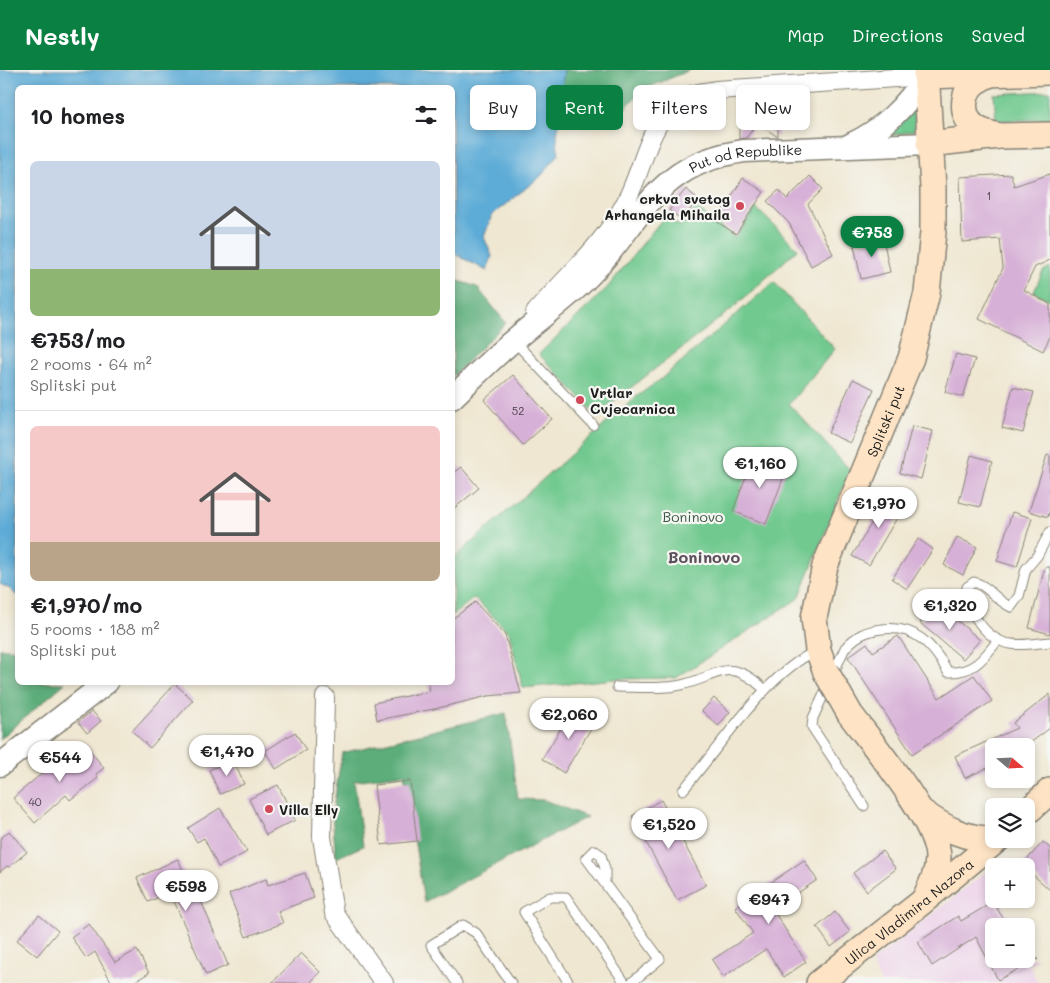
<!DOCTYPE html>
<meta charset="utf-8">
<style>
body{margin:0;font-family:Mali,sans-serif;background:#f6f6f6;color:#202124;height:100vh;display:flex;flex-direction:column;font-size:19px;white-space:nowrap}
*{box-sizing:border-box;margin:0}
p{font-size:16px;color:#757577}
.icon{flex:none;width:28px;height:28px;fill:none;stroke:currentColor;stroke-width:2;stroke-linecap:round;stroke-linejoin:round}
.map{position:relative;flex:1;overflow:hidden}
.panel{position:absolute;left:15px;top:15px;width:440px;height:600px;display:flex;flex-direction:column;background:#fff;border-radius:8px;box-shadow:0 2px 8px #0003}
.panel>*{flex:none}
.top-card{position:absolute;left:470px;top:15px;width:475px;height:45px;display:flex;gap:10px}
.needle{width:32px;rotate:109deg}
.tools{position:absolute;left:985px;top:668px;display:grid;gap:10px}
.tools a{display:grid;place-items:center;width:50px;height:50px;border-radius:8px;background:#fff;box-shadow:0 2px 8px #0003;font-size:25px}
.price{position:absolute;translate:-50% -42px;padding:0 11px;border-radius:18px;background:#fff;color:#222;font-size:16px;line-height:32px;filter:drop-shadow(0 1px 2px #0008)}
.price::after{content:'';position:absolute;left:50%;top:30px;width:15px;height:11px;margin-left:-8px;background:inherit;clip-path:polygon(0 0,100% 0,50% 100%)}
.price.selected{background:#0b8043;color:#fff}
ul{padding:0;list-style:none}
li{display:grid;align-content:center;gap:10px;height:265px;padding:0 15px}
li+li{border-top:1px solid #e0e0e0}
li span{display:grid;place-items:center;height:155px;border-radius:8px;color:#555}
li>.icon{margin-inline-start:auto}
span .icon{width:90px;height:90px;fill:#fffc;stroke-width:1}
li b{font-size:21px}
h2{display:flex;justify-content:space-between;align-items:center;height:60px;padding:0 15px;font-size:21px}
.tag{padding:0 18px;border-radius:8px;background:#fff;box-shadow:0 2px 8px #0003;font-size:18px;line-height:45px}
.tag.selected{background:#0b8043;color:#fff}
header{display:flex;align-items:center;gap:30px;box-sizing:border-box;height:70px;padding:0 25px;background:#0b8043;color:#fff}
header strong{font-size:24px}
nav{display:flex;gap:28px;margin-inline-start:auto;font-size:18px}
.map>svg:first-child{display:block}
</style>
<header>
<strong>Nestly</strong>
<nav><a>Map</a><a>Directions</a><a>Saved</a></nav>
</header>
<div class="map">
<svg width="1050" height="913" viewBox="0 0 1050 913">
<rect width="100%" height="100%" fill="#f6f6f2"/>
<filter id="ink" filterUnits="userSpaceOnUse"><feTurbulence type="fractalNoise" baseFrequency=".02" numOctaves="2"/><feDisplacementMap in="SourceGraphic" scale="10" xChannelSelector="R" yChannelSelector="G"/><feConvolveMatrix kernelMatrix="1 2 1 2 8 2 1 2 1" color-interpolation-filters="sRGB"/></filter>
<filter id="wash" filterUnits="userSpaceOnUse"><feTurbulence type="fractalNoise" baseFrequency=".0096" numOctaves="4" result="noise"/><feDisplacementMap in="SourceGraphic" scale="20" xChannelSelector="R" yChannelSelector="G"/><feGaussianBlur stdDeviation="1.12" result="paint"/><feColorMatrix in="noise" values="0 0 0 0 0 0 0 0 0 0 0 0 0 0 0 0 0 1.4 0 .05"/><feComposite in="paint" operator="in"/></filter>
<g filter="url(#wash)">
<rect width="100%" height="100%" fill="#efe7d1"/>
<!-- built -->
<polygon fill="#edd1e9" points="987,801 994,816 994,829 1000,829 1012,856 994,856 994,889 1026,888 1038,913 881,913 872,892"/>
<!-- green -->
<g fill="#71c98f" stroke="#467256">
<polygon points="1050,21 1050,49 996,51 994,24"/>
<polygon points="915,38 915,56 913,61 894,65 889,64"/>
<polygon points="696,138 735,168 756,138 798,179 733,238 596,345 539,284 607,218 664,147 680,156"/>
<polygon points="1050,197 1050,230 1034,222 1043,201"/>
<polygon points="774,212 835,279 789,334 850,400 799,528 676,608 615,609 523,618 509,562 474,528 453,545 453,489 636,327 661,309"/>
</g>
<!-- forest -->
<g fill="#5cad7a" stroke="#3c644b">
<polygon points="564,0 690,0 642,20 618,46 571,32 562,17"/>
<polygon points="453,209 477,217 506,253 453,306"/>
<polygon points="0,578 17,580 18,612 65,613 0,669"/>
<polygon points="506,643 518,729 544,730 587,747 424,832 404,704 354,711 363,776 336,788 332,745 342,683"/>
</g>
<!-- water -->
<path fill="#5dacd7" stroke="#3c647a" d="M0 0H564L562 17 571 32C559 52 554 60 559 84L541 106 492 145 484 167 492 186 487 201 453 183 452 18H18L17 526 10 519 0 514Z"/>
<g id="blocks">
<!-- building -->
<g fill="#d7b0d7">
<polygon points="739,35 778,35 778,67 757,53 746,68 739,69"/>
<polygon points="1011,104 1014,116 1050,104 1050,190 1035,197 1024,220 1050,234 1050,267 1043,281 979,249 1003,198 1000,169 962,172 960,107"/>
<polygon points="810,106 823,119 808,134 833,184 811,196 789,153 767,131 779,120 787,129"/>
<polygon points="743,108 764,122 736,164 716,151"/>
<polygon points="686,119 698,129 682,150 669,140"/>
<polygon points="883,168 890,202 861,209 854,175"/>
<polygon points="956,284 975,289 963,327 945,322"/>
<polygon points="513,305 552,349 523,375 484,330"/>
<polygon points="853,309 874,319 850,373 828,363"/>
<polygon points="1013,317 1034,322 1023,363 1002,358"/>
<polygon points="912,356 933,361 921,409 900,403"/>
<polygon points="754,385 787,398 766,454 733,441"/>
<polygon points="971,385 992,391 980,437 959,432"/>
<polygon points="1047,385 1050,386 1050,439 1048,447 1029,441"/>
<polygon points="461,397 479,418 452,440 452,404"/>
<polygon points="890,422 904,430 904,436 869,495 852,486"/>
<polygon points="1012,442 1032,448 1017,497 997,491"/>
<polygon points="957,467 977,477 963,505 944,495"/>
<polygon points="918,469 933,479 907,519 892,509"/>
<polygon points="1045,497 1050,497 1050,564 1029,558"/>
<polygon points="475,532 505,565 521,623 488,626 434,639 377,650 374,633 430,621 428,612 452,612 452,549"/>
<polygon points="937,533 980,570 963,589 920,553"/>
<polygon points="898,566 939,628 974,605 992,631 912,684 848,587 867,573 873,582"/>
<polygon points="175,614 193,630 150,678 132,661"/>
<polygon points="1050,624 1050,658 1026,676 994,676 994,695 965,708 955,686 1017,658 1013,653"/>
<polygon points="714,628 730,642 718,656 702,641"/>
<polygon points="574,637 596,650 564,703 542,689"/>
<polygon points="92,641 101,651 87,663 78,652"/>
<polygon points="295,662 306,680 276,699 265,681"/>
<polygon points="84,673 104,698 96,704 98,708 70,730 66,725 35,753 13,728 35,709"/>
<polygon points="233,690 244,714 220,724 209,700"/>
<polygon points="410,711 417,771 381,775 374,715"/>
<polygon points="278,715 295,750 266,765 249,729"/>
<polygon points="661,730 706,815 677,830 632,746"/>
<polygon points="220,738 247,782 218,797 204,768 197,772 188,758"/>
<polygon points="9,761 27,782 9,797 7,796 0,802 0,769"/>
<polygon points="1043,772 1050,778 1050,820 1022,795"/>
<polygon points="882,781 896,799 867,821 853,803"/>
<polygon points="178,789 195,828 199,826 228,895 206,905 170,822 148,832 137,808"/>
<polygon points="804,790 817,810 773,840 806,892 784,907 766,879 723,907 712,890 753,863 735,837"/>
<polygon points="305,803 314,828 278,841 283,853 246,867 229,824 266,809 268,815"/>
<polygon points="993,832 1008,856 994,856 994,889 1038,889 998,910 976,867 932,896 918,872 958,846 961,851"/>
<polygon points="835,842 850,862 831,877 817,857"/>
<polygon points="39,845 58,861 37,886 17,870"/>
<polygon points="89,854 115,892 137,880 149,903 132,913 112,913 95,882 86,888 71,867"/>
<polygon points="301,883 320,902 310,913 272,913"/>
</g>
</g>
</g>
<g filter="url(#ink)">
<use href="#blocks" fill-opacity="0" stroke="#868276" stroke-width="1"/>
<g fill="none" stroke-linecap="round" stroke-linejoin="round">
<!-- service casing -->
<g stroke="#868276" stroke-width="11">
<g id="service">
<polyline points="513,270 593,355"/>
<path d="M1050 462 1037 486 1026 499 1019 526 1011 537C995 530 989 516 974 512L967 517C965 540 987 571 1011 574 1023 576 1038 573 1050 572"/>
<path d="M617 617C636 617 657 619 676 616 718 609 727 583 765 620"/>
<path d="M683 720C719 678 767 603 816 581"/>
<path d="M864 736 812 657 813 648 845 578C856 566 865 561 882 559 915 555 933 575 948 602 974 603 984 588 998 570"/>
<polyline points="605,814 605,799 601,785 594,780 586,788 660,889 631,913"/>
<polyline points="457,913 431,875 463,855 476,863 511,913"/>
<polyline points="569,913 524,842 550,827 566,827 625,913"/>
</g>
</g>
<!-- minor casing -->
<g stroke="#868276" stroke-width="20">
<g id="minor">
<path d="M535 243C564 208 601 178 623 137 642 104 646 62 673 34 684 24 702 23 716 20L926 6"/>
<polyline points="325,627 322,767 334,843 384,913"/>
</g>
</g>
<!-- tertiary casing -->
<g stroke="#868276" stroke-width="25">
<g id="tertiary">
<path d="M850 75C883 60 906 36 926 6"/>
<path id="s1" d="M452 328C473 308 492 288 514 270 537 250 562 233 584 211 643 154 651 94 744 81L929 74"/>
<polyline points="0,695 107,612"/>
</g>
</g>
<!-- secondary casing -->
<g stroke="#868276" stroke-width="28">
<g id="secondary">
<path d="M992 3C986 6 979 9 974 13 961 25 961 48 976 58 983 63 992 64 999 66"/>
<polyline points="926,6 1050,2"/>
<polyline points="929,74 999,66 1050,65"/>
<path id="s2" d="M826 602 818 580 814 548 825 496 911 288 927 223 933 162V118L926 0"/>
<path d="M850 644C873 675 938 751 938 788 938 802 931 815 925 828"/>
<path d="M922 742C947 760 966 769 997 770"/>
<polyline points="1026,743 1050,721"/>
<path id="s3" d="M819 913 922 832 998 769"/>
</g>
</g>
<!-- service -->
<use href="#service" stroke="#fff" stroke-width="9"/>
<!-- minor -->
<use href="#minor" stroke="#fff" stroke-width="18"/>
<!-- tertiary -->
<use href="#tertiary" stroke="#fff" stroke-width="22"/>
<!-- secondary -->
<use href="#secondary" stroke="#fee4c5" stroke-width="25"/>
<!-- secondary-bridge casing -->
<g stroke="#868276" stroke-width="28" stroke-linecap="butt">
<polyline id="secondary-bridge" points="826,602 850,644"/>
</g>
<!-- secondary-bridge -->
<use href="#secondary-bridge" stroke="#fee4c5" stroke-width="25"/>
</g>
</g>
<!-- markers -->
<g fill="#d1495b" stroke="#f6f6f2" stroke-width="2">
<circle cx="740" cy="136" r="5"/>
<circle cx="580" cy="330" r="5"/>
<circle cx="269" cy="739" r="5"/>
</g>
<g text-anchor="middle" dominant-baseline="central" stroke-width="4.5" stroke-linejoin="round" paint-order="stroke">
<!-- number labels -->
<g font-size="11" fill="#4b414b">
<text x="989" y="125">1</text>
<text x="518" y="340">52</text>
<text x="35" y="731">40</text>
</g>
<!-- street labels -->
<g font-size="14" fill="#1c1c1c" stroke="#f6f6f2">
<text stroke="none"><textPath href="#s1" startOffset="390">Put od Republike</textPath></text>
<text stroke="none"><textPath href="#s2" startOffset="266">Splitski put</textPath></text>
<text stroke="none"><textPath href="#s3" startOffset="115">Ulica Vladimira Nazora</textPath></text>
</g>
<!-- poi labels -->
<g font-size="14" font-weight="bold" fill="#1c1c1c" stroke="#f6f6f2" text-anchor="start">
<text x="730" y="128" text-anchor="end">crkva svetog<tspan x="730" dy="16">Arhangela Mihaila</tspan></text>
<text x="590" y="322">Vrtlar<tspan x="590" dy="16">Cvjecarnica</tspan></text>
<text x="279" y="739">Villa Elly</text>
</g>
<!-- park labels -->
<g font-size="14" fill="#3a5944" stroke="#f6f6f2">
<text x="693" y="446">Boninovo</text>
</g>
<!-- quarter labels -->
<g font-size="16" font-weight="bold" fill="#5d505d" stroke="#f6f6f2">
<text x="704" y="486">Boninovo</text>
</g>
</g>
</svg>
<div class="tools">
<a><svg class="needle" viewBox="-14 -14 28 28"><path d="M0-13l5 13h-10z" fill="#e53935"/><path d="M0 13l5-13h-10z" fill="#757577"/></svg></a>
<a><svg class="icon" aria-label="layers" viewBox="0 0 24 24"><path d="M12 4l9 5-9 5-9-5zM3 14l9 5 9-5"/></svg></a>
<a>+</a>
<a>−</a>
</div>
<b class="price selected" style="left:872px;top:188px">€753</b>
<b class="price" style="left:760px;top:419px">€1,160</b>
<b class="price" style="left:879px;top:459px">€1,970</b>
<b class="price" style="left:950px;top:561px">€1,320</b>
<b class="price" style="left:569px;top:670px">€2,060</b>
<b class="price" style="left:227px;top:707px">€1,470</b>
<b class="price" style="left:60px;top:713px">€544</b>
<b class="price" style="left:669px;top:780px">€1,520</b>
<b class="price" style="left:186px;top:842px">€598</b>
<b class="price" style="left:769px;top:855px">€947</b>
<div class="top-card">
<a class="tag">Buy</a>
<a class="tag selected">Rent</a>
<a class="tag">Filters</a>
<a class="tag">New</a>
</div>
<section class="panel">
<h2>10 homes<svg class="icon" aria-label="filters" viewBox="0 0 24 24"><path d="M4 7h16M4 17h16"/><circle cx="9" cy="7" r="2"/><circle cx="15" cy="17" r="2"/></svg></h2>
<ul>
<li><span style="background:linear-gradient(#c9d6e8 70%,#8fb573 0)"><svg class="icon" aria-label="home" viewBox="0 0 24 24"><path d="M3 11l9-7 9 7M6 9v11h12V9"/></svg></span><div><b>€753/mo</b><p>2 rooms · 64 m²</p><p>Splitski put</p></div></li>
<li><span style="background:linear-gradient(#f6c9c9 75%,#b9a48a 0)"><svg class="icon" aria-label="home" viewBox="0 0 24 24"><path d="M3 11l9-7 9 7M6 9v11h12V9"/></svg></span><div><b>€1,970/mo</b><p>5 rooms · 188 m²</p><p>Splitski put</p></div></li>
</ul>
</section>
</div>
